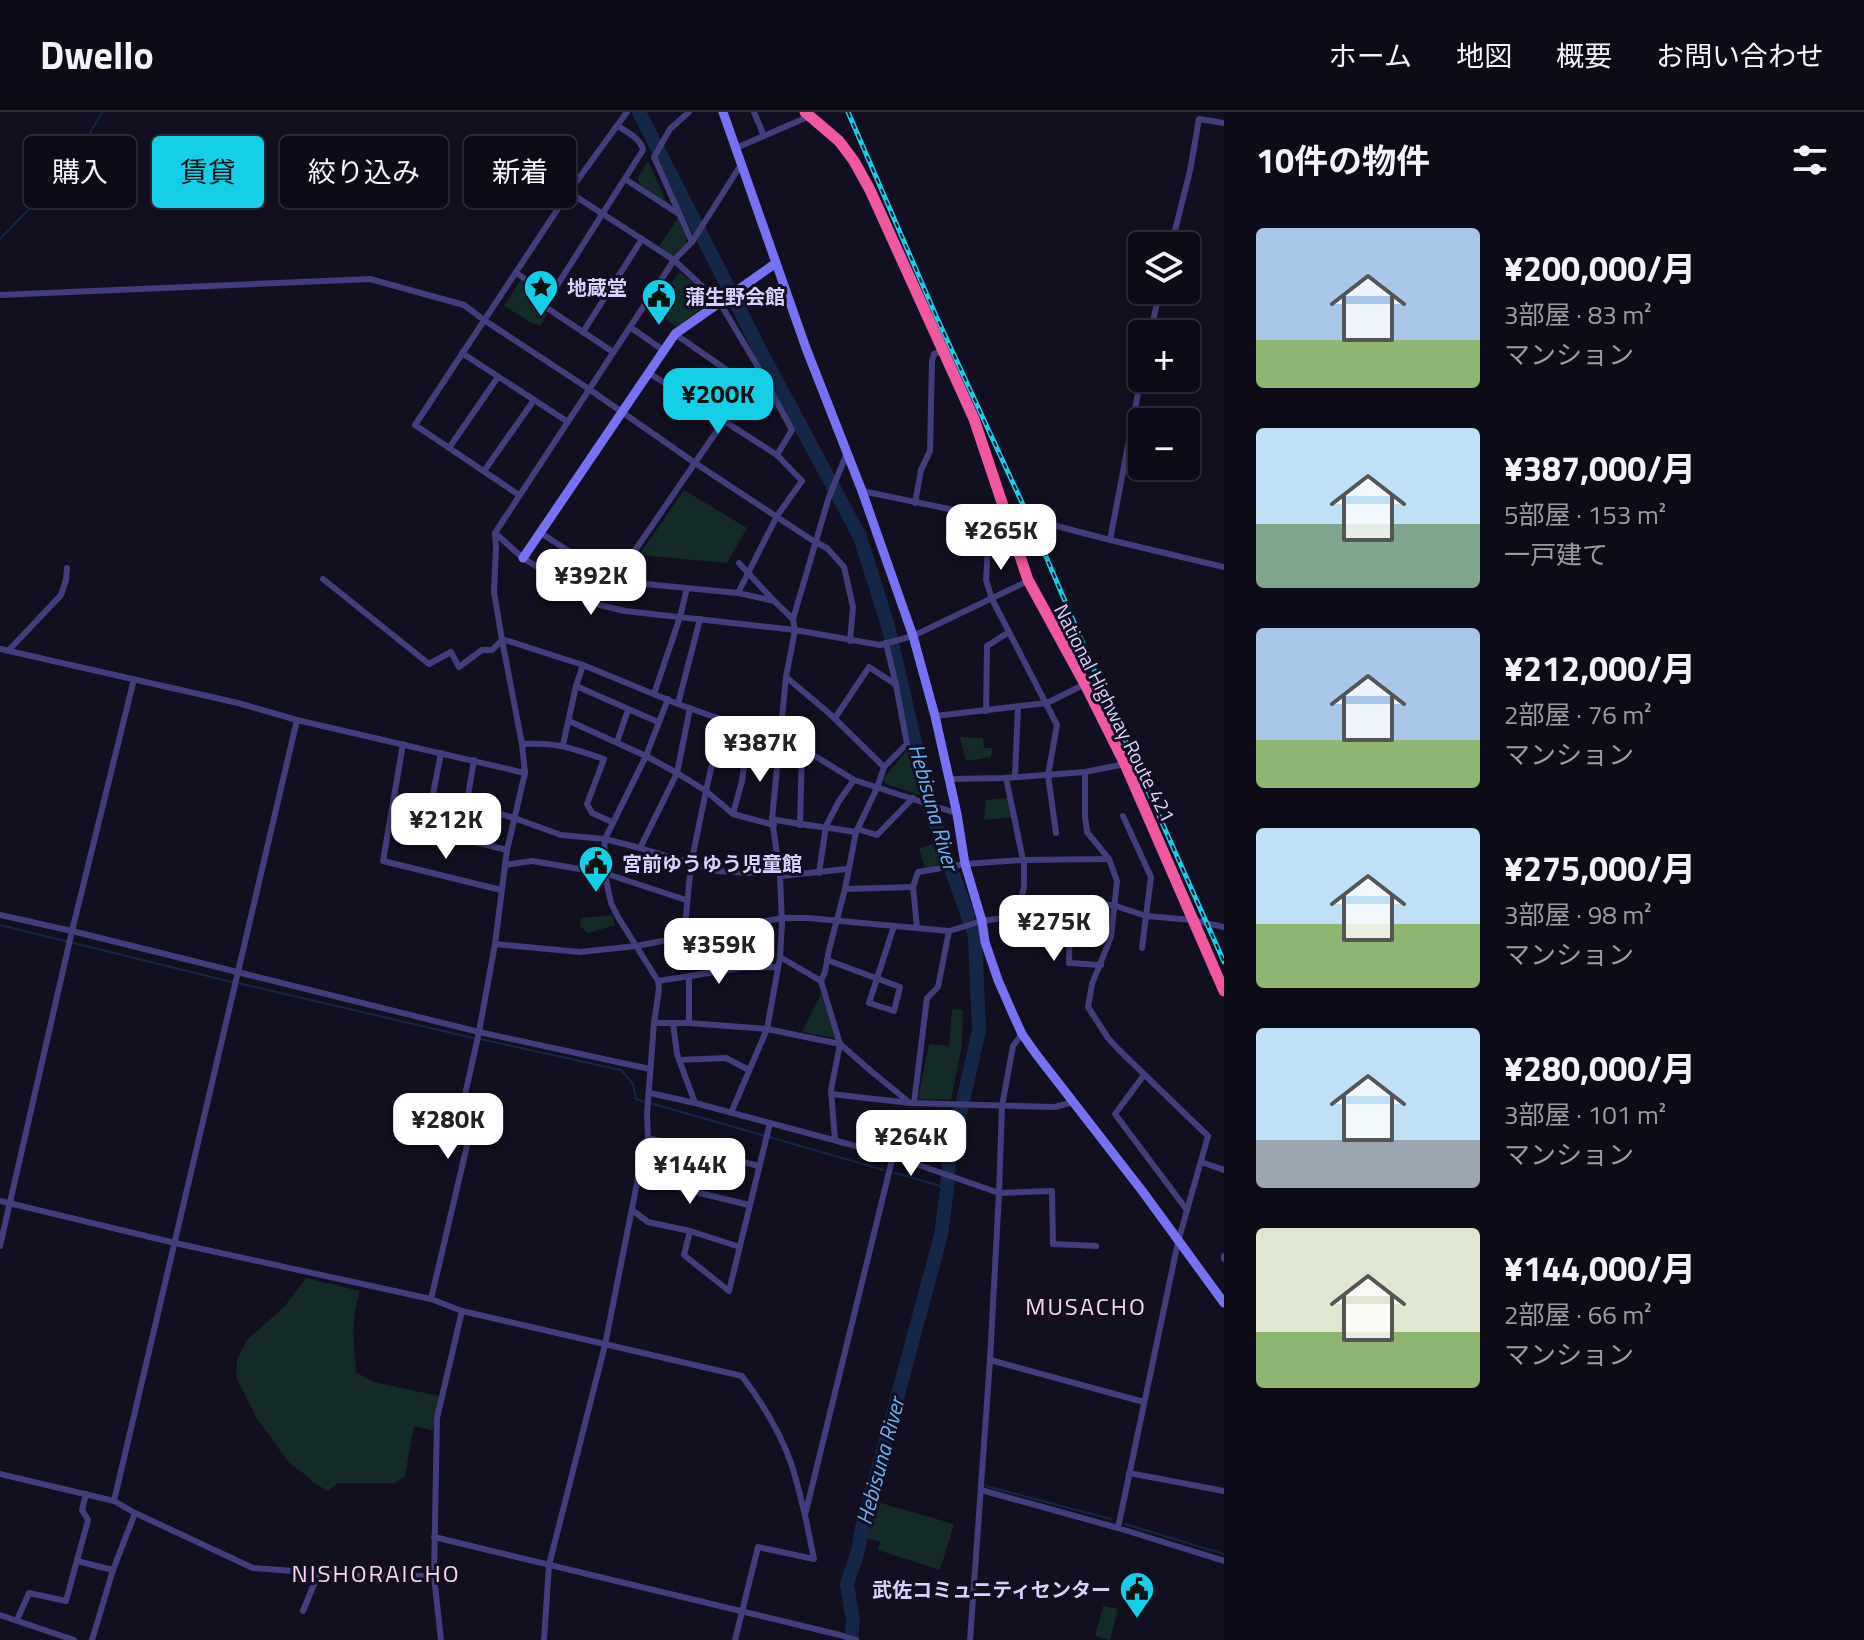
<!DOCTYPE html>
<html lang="ja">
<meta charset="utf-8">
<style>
body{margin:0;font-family:"Titillium Web","Noto Sans JP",sans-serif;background:#171421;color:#f1f3f6;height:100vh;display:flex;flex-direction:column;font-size:30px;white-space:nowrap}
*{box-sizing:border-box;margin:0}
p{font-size:26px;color:#9b9ba2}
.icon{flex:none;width:44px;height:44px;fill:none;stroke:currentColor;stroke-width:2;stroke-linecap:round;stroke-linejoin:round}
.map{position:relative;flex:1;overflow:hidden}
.panel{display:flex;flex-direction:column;background:#0e0b18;width:640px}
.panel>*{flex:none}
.guide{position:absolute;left:24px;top:24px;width:760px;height:72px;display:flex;gap:16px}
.fabs{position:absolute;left:1128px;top:120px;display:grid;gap:16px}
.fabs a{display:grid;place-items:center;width:72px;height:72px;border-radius:8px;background:#0e0b18;box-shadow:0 4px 12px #0003,0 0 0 2px #2e2b37;font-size:40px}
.price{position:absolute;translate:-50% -68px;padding:0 18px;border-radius:16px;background:#fff;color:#222;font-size:26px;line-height:52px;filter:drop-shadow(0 2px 4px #0008)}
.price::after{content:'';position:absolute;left:50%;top:48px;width:24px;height:18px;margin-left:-12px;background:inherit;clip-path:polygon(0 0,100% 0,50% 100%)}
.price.current{background:#14cfe5;color:#111}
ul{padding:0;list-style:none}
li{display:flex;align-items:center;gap:24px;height:200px;padding:0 32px}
li span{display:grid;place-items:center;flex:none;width:224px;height:160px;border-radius:8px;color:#555}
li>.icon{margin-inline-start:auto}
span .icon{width:96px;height:96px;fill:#fffc;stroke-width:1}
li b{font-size:34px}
h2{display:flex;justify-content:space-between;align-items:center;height:96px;padding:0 32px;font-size:34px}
.tag{padding:0 28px;border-radius:8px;background:#0e0b18;box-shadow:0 4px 12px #0003,0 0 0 2px #2e2b37;font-size:28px;line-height:72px}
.tag.current{background:#14cfe5;color:#111}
header{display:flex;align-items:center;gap:48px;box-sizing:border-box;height:112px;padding:0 40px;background:#0e0b18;border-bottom:2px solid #2e2b37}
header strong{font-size:38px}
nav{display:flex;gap:44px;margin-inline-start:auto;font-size:28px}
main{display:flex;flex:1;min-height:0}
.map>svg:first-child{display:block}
</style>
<header>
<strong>Dwello</strong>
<nav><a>ホーム</a><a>地図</a><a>概要</a><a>お問い合わせ</a></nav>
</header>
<main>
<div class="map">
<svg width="1224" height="1528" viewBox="0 0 1224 1528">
<rect width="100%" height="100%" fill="#120f20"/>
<!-- green -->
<g fill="#132a29">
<polygon points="648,49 667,91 639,72 638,66"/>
<polygon points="678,106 686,125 687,133 675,145 659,135"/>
<polygon points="678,161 681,161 709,184 708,192 677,215 654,199"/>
<polygon points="521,167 548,184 542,198 547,203 540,214 530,210 504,194"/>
<polygon points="684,378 747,416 727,451 639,443"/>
<polygon points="960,625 983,626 984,636 992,636 991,645 966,649"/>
<polygon points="909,635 922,684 884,671 883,667"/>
<polygon points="1008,686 1012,705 984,708 986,688"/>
<polygon points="938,731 944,751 925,756 919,736"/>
<polygon points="612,803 615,813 588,821 580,814 581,806"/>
<polygon points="821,882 836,922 835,926 802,920"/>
<polygon points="952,897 963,898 962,932 951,988 918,987 929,932 949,934"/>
<path d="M306 1166 360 1179C350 1212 354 1227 356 1260L373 1270 439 1284 433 1319 414 1314 405 1364 395 1371H338L328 1379 312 1370 307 1364 289 1351 256 1305 236 1265 237 1247 247 1228 284 1195Z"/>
<polygon points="874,1389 954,1412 940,1458 878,1438 880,1430 865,1426"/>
<polygon points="1103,1494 1118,1497 1110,1528 1095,1524"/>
</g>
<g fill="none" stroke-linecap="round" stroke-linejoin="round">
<!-- stream -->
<g stroke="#142746" stroke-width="2">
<polyline points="0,127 60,65 80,39 102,0"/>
<polyline points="0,813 232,870"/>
<polyline points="238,871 473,926"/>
<polyline points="480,927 621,958 633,972 636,987 884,1058"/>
<polyline points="895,1061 937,1073 947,1078"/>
<polyline points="986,1374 1111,1407"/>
<polyline points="1125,1412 1224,1442"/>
</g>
<!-- river -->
<polyline stroke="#142746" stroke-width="14" points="639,0 761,240 860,425 888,514 931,700 975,824 979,918 963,989 950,1035 947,1078 941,1123 861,1420 858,1439 847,1472 853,1509 851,1528"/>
<!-- street -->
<g stroke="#413e7b" stroke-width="6">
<polyline points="689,0 670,17 654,45 692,130"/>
<polyline points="754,0 764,24"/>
<polyline points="736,36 810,4"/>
<polyline points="625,67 679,102"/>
<polyline points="569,80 674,148 720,191 758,255 792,318 777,343"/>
<polyline points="1171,134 1190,59 1199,7 1224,11"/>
<polyline points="516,161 551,183"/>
<polyline points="0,183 370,167 464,193 484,208 589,277 695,351 815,430 827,436 844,455 853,495 850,529"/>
<polyline points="630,215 663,238"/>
<polyline points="583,220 642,127"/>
<polyline points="675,222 747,272"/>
<polyline points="1150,222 1160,178"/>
<path d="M613 240 544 194 643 38C641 27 627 20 618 14"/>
<polyline points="462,241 568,310"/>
<polyline points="649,261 777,343 802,369 777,404 738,481"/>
<polyline points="449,336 498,265"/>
<polyline points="484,359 534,288"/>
<polyline points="862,379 1007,409 1026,406 1110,428 1224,455"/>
<polyline points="519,383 415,313 569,80 627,0"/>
<polyline points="915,391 921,358 930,339 932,249 934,242 942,239"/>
<polyline points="495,421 523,446 569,475 600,493 625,499 795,518 880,533 913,524 1028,469"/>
<polyline points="541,421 614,469 738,481 774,489 793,507"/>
<polyline points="1110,428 1142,260"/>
<polyline points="988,435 986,468 992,487 1057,613 1048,663 1056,721"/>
<polyline points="739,451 774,489"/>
<polyline points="323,467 429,552 451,540 459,555 482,538 492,538 502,528"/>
<polyline points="614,469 723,310 758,255"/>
<polyline points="502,528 505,528 583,553 678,592 779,628 784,628 802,636 854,668 956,701"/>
<polyline points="886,531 896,573 907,632 884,655 877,676 856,720 845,777 829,838 825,860 821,869 840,932 871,959 910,991 1055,995 1073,990"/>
<polyline points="0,537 238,591 297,608 525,661"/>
<polyline points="8,539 61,483 66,468 67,456"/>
<polyline points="786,565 830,602 884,655"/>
<polyline points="576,574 658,610"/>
<polyline points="654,582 680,505 687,476"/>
<polyline points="678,592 700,507"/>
<polyline points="986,599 987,534 1009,520"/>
<polyline points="935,604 1047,591 1085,572"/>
<polyline points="835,606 869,555 895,572"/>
<polyline points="569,609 646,644 677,661 706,679 733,702 774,713"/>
<polyline points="617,630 628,598"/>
<polyline points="403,632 383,749 501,778"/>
<path d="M522 632C557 630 571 636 604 647L587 692 592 701 612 710"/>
<polyline points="563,633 576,574 583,553"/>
<polyline points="1085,660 1085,704 1087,720 1109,747 1117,769 1111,825 1092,872 1088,895 1108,926 1118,937 1208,1024 1178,1130 1118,1416 1224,1449"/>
<polyline points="1015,664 1018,595"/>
<polyline points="1006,666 1023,748"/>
<polyline points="949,667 1006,666 1085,660 1125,652"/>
<polyline points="467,692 514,706 561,723 605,727 640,736 717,759 748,761 779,758"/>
<polyline points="733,702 742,669 749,617"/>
<polyline points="1123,704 1151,765 1142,836"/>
<path d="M772 707C800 713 828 715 856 720"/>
<polyline points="390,709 507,738"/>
<polyline points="800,713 802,636"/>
<polyline points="857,717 877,723 913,686"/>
<polyline points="426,718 441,641"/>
<polyline points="461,726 474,648"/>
<polyline points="640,736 677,661 690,596"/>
<polyline points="505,753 532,749 604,761 686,788"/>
<polyline points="819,761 826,714 839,689 854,668"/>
<polyline points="780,764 847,757"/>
<polyline points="845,777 913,775"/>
<polyline points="1070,797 1069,851 1101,853"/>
<polyline points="0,803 72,819 479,920 650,957"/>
<polyline points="1017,804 1024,775 1024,748"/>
<polyline points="917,816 913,775 918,760 965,752 1023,748 1109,747"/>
<polyline points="684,824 691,752 706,679 717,630 728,610"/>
<polyline points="495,832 580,840 636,834 782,806 808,806 949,819 982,809 1070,797 1076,794 1113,793 1146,804 1193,808 1224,815"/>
<polyline points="780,845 821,869"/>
<polyline points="827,848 900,875 894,899 869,891 894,814"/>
<polyline points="658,869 740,856 778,855"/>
<polyline points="654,911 689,911 767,917 840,932 831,978 835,1028"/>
<polyline points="673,911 677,942 695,991"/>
<polyline points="689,911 689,864"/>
<polyline points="679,948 726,946 749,958"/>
<polyline points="1144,963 1115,1002 1187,1098"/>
<polyline points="650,981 695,991 893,1044 999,1081 1052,1079 1053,1132 1096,1134"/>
<polyline points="831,982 910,991"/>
<polyline points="914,991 927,886 938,875 949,819"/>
<polyline points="731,1001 767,917 780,845 782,812 780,764 772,707 786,565 795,518 793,507 829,385 847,341"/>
<polyline points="648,1026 759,1054"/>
<polyline points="1201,1050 1224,1058"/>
<polyline points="638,1066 749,1093"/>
<path d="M0 1089 175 1131 431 1187 462 1199 742 1264C763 1292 781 1321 792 1354 797 1370 801 1387 805 1403"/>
<polyline points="632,1098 648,1110 690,1119 740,1135"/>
<polyline points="690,1119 684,1143 729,1179 770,1011"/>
<polyline points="0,1134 72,819 134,567"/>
<polyline points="1224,1144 1224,1147"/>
<polyline points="431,1187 473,1008 463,992 479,920 495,832 507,738 525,661 522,632 502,528 494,480 496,435 495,421 674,148 692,130 742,51"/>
<polyline points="990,1248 1144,1290"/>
<polyline points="1129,1361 1224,1379"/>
<polyline points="0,1362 114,1389 135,1401 253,1456 357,1464 434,1464"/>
<polyline points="981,1378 1118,1416"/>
<polyline points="114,1389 297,608"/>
<polyline points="434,1425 840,1523 856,1528"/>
<polyline points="77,1449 113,1458 135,1401"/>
<polyline points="303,1499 319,1460"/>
<polyline points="0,1503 74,1528"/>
<polyline points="17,1508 29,1481 66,1489 88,1408 82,1398 86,1382"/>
<polyline points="92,1528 113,1458"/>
<polyline points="441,1528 434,1464 437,1306 462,1199"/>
<polyline points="544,1528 549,1453 605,1233 638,1066 648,1026 647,1002 654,911 659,877 658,869 618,805 611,791 603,754 605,727 646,644 668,587"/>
<polyline points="735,1528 758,1435 814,1447 805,1403 893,1044"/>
<polyline points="970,1528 990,1248 999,1081 1002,994 1013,934 1022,922"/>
</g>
<!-- secondary -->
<g stroke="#7672f2" stroke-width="9">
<polyline points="723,0 806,236 862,379 913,524 935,604 957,702 965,752 982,809 985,830 998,868 1012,900 1022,922 1036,942 1143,1080 1224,1191"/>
<polyline points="523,446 675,222 776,151"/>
</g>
<!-- highway -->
<polyline stroke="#f058a0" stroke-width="11" points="805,0 839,29 854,49 870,78 974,307 1028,468 1085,572 1125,652 1224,879"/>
<!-- rail casing -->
<g stroke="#14cfe5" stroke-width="5">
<g id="rail">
<polyline points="848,0 937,206 1036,421 1107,588"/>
<polyline points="1104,580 1224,850"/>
</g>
</g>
<!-- rail -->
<use href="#rail" stroke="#120f20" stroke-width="2" stroke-dasharray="6" stroke-linecap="butt"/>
</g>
<!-- icons -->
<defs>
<g id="sight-pin" transform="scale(1.8)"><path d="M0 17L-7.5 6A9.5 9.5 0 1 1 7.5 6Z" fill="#14cfe5" stroke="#120f20"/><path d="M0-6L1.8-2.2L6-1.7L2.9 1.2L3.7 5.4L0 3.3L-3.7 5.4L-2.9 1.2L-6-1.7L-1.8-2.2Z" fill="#111"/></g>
<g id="civic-pin" transform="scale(1.8)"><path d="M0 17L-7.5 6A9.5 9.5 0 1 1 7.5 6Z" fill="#14cfe5" stroke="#120f20"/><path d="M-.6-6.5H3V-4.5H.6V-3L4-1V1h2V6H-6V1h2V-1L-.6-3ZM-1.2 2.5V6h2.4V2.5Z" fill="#111"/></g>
</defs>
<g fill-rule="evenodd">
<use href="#sight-pin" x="541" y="175"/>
<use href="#civic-pin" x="659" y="184"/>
<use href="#civic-pin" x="596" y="751"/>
<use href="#civic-pin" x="1137" y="1477"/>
</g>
<g text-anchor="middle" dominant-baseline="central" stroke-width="6" stroke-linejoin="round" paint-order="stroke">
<!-- poi labels -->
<g font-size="20" font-weight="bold" fill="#d7d2fb" stroke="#120f20" text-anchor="start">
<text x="567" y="175">地蔵堂</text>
<text x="685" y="184">蒲生野会館</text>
<text x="622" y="751">宮前ゆうゆう児童館</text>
<text x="1111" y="1477" text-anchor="end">武佐コミュニティセンター</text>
</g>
<!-- street labels -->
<g font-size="20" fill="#d7d2fb" stroke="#120f20">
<text transform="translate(1115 601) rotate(63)">National Highway Route 421</text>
</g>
<!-- water labels -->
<g font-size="22" font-style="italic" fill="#6ab2f2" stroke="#120f20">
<text transform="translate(934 695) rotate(74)">Hebisuna River</text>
<text transform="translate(880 1349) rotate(-75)">Hebisuna River</text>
</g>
<!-- quarter labels -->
<g font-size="24" letter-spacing="2" fill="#fbd4ed" stroke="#120f20">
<text x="1086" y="1194">MUSACHO</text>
<text x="376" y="1461">NISHORAICHO</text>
</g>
</g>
</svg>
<div class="fabs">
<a><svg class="icon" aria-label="layers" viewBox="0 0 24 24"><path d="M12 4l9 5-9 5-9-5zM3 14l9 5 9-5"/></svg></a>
<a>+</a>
<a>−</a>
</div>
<b class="price current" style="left:718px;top:324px">¥200K</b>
<b class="price" style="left:1001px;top:460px">¥265K</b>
<b class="price" style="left:591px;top:505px">¥392K</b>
<b class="price" style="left:760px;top:672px">¥387K</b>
<b class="price" style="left:446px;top:749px">¥212K</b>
<b class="price" style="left:1054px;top:851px">¥275K</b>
<b class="price" style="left:719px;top:874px">¥359K</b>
<b class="price" style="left:448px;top:1049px">¥280K</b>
<b class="price" style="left:911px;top:1066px">¥264K</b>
<b class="price" style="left:690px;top:1094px">¥144K</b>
<div class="guide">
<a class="tag">購入</a>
<a class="tag current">賃貸</a>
<a class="tag">絞り込み</a>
<a class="tag">新着</a>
</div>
</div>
<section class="panel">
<h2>10件の物件<svg class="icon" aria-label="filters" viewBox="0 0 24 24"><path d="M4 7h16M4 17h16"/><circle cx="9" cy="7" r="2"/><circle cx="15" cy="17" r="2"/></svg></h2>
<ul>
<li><span style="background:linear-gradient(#a9c7e8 70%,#8fb573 0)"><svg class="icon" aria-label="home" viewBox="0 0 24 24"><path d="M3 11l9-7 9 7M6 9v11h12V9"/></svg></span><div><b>¥200,000/月</b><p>3部屋 · 83 m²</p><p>マンション</p></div></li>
<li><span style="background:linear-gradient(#bfe0f5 60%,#7fa58c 0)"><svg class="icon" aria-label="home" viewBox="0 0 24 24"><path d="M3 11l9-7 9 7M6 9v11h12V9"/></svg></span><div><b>¥387,000/月</b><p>5部屋 · 153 m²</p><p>一戸建て</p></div></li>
<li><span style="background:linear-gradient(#a9c7e8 70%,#8fb573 0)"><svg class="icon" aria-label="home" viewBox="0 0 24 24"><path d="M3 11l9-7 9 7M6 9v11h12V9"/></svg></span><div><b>¥212,000/月</b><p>2部屋 · 76 m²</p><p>マンション</p></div></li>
<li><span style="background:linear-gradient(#bfe0f5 60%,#8fb573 0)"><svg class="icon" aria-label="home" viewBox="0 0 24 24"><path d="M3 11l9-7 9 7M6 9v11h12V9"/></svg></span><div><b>¥275,000/月</b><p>3部屋 · 98 m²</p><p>マンション</p></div></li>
<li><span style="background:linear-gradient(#bfe0f5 70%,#9aa5b1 0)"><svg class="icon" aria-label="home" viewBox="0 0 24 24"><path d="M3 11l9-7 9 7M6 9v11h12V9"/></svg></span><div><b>¥280,000/月</b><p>3部屋 · 101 m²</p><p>マンション</p></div></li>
<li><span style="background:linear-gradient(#dfe7d0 65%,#8fb573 0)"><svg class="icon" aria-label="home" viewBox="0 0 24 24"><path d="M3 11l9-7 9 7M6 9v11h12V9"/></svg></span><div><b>¥144,000/月</b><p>2部屋 · 66 m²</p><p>マンション</p></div></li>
</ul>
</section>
</main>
